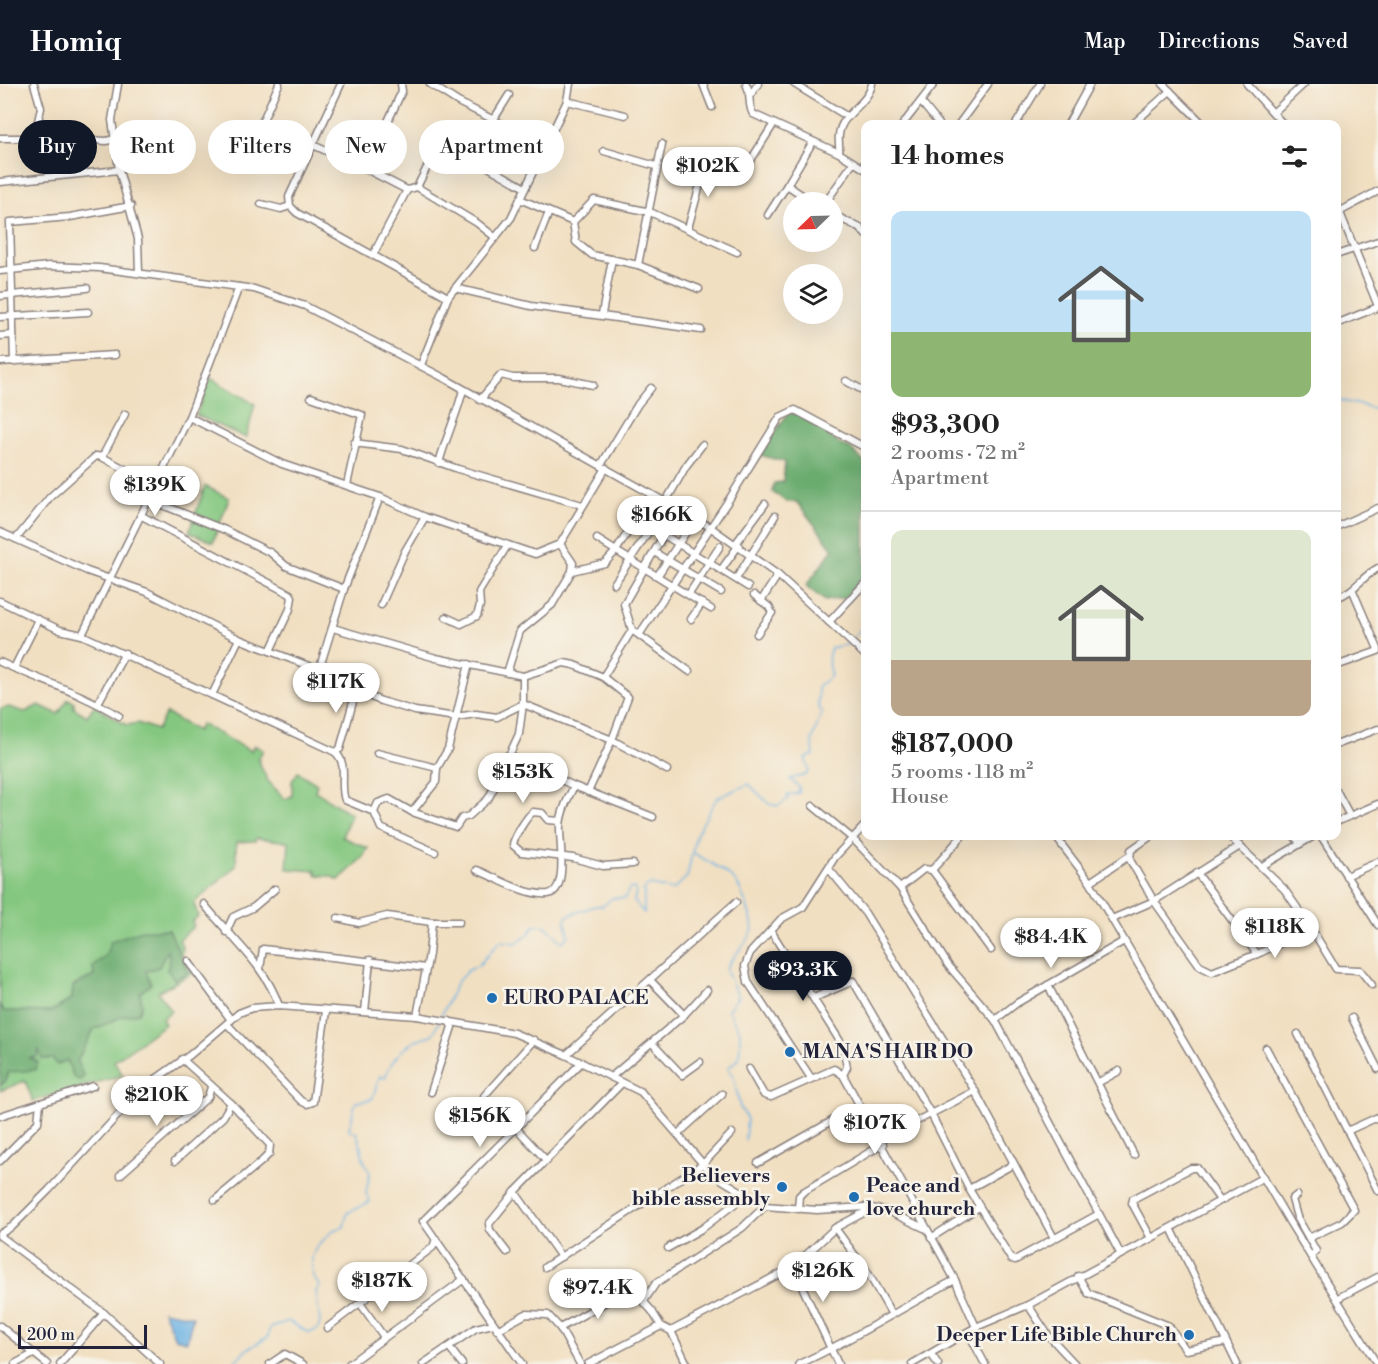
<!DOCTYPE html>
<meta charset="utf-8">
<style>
body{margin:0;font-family:"Libre Bodoni",serif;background:#f6f6f6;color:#222;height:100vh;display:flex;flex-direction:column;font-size:22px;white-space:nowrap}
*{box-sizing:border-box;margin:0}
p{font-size:20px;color:#767676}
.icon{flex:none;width:33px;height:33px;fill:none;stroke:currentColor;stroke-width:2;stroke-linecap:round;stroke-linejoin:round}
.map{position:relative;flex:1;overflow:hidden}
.drawer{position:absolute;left:861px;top:36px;width:480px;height:720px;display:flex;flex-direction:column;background:#fff;border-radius:12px;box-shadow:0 6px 24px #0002}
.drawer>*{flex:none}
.guide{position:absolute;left:18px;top:36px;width:570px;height:54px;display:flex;gap:12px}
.needle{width:39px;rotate:247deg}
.tools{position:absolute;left:783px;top:108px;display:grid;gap:12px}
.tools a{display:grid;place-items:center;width:60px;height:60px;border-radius:50%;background:#fff;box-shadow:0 6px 24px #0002;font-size:30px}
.scale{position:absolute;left:18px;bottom:15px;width:129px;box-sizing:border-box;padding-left:6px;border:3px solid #22223b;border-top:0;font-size:16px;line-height:21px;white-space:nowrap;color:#22223b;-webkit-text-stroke:4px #f7f3e8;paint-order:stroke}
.price{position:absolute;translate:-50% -51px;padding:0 14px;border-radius:21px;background:#fff;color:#222;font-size:20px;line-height:39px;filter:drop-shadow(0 2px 3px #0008)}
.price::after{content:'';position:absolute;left:50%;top:36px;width:18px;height:14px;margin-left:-9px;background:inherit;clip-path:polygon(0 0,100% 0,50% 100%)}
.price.active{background:#111827;color:#fff}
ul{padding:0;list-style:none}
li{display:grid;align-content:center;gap:12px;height:318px;padding:0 30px}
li+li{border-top:2px solid #e0e0e0}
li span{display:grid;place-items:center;height:186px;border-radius:12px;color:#555}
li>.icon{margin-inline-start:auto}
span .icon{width:108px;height:108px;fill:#fffc;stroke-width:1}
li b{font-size:26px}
h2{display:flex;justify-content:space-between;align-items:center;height:72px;padding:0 30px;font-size:26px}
.chip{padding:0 21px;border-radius:27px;background:#fff;box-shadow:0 6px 24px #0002;font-size:21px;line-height:54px}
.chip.active{background:#111827;color:#fff}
header{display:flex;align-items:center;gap:36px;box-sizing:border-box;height:84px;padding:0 30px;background:#111827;color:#fff}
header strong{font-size:28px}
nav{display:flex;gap:33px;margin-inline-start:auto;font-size:21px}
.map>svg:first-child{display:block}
</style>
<header>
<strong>Homiq</strong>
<nav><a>Map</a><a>Directions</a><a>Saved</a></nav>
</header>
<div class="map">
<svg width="1378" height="1280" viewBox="0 0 1378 1280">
<rect width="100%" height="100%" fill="#f7f3e8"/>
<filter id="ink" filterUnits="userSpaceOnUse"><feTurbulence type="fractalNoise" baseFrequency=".0167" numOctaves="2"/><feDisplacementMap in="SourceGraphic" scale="12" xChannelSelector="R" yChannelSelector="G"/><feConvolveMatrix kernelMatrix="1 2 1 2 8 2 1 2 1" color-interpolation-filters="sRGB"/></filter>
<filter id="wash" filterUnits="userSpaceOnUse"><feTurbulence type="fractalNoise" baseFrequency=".008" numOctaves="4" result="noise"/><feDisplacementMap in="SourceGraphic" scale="24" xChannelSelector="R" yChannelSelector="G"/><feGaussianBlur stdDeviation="1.35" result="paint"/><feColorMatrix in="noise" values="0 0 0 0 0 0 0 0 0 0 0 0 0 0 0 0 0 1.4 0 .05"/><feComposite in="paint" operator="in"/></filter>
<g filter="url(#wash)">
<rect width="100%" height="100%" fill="#f1dfc1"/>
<!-- green -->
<g fill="#84c780" stroke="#53745e" stroke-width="1.5">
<polygon points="210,294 255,320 246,354 196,331"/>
<polygon points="205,402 229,414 213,458 189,448"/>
<polygon points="68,615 74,618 74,624 87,632 94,622 127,641 138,639 157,646 166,629 197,647 201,640 251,667 254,661 263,666 258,676 268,697 285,715 292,712 292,697 298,688 317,700 315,707 351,730 342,753 368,764 362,774 339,796 330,792 316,791 316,787 287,785 289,758 256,754 255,757 236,758 236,782 194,819 198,832 192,838 194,842 179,856 183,864 181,871 193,889 158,908 171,927 162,935 165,940 114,977 123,991 33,1017 25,997 0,1007 0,1001 4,999 9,988 31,977 30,974 39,966 53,975 67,976 74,994 83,992 77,977 94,945 123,932 139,929 142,921 140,909 146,887 159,883 167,866 175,896 188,888 169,846 111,857 106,871 93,882 94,892 73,902 72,915 51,928 4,927 0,922 0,625 9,623 25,628 39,621 58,630"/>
</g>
<!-- forest -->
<g fill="#6bac6e" stroke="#466754" stroke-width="1.5">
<polygon points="788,329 798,329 841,361 850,364 865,379 865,494 844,514 825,517 806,502 833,465 797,418 787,418 772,408 774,399 783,398 785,378 760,371"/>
<polygon points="142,846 169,846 188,888 175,896 167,886 170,874 167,866 159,883 146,887 151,900 140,909 142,921 139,929 123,932 94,945 77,977 83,992 81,996 74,994 67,976 57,981 53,975 42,975 39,966 37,973 30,974 38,978 35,986 9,988 4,999 0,1001 0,922 4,927 51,928 72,915 73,902 94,892 93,882 106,871 111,857"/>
</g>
<!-- water -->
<polygon fill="#6db3e4" stroke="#486a90" stroke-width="1.5" points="163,1227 193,1232 187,1257 175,1254"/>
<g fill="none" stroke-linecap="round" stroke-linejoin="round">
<!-- stream -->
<g stroke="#6db3e4" stroke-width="1.5">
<path d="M1336 314C1350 322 1364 319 1378 326"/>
<polyline points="854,553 866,540"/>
<path d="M693 769C707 777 725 786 735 797 740 802 756 842 752 848 745 862 732 871 726 886L738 912 728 926 740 948V960L739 974 728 984 734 994 740 1023 747 1035 745 1056"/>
<path d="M440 934 457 898 467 887 479 881 500 857 516 859 529 850 535 841 546 842 562 858 569 852 565 836 567 832 594 822H603L612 814H625L629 805 634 804 636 808 634 817 644 829V805L650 801 673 806 687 793 696 751 717 714 749 700 769 720 778 722 788 715 787 711 799 709V703L790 695 806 691 809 686 805 674 814 671 812 656 822 628 818 623V602L831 592C828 582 827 574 831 564L849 560"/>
<path d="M232 1280 246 1266 268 1253 269 1245 288 1237 309 1249 318 1245 320 1238 316 1207 320 1202 313 1193 312 1173 316 1164 333 1146 344 1143 347 1129 370 1118 366 1109 370 1089 364 1077 357 1049 350 1047 349 1044C353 1035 352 1027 356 1018L372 1015 380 992 385 994C392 972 410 955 432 951L439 938"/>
</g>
</g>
</g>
<g filter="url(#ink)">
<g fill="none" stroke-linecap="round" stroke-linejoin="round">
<!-- minor casing -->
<g stroke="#8a807e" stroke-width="9">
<g id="minor">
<polyline points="118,0 112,36 119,86 138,155 139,189"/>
<polyline points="341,0 289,113 290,122 297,129 448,213"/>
<polyline points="430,0 458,18 530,54 543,68"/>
<polyline points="703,0 712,23"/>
<path d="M746 0C752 10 747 20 753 30L839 69 866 86"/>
<polyline points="794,0 848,33"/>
<polyline points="1163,0 1203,40"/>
<polyline points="1247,0 1283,40"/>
<polyline points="751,10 758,0"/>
<polyline points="567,17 625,31"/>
<polyline points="921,18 939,40"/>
<polyline points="1274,28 1304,0"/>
<polyline points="494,35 509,11"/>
<polyline points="903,40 934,0"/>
<polyline points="959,40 988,0"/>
<polyline points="1016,40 1040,0"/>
<polyline points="1068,40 1090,0"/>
<polyline points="1133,40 1170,7"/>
<polyline points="0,54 58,54 106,57 115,55"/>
<polyline points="34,54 41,24 34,0"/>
<polyline points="441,56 525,104"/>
<polyline points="313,61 366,85 402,7 401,0"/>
<polyline points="604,67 656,82"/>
<path d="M839 69C840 63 838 57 839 51 841 29 868 21 872 0"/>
<polyline points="247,72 279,0"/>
<polyline points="366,85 407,106 374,169"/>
<polyline points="744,87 773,41"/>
<polyline points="0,98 119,86"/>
<polyline points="417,103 477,139 496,154"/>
<polyline points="407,106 417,103 447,44"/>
<polyline points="520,115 573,138"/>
<polyline points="812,118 787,101 812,59"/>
<polyline points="826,118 853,79"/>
<polyline points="1336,119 1378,222"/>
<polyline points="261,120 281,125 290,122"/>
<polyline points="1341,127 1378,107"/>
<polyline points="832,130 860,144 866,151"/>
<polyline points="768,131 787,101"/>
<polyline points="688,144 706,79"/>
<polyline points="535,164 549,128"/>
<polyline points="1336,171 1378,157"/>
<polyline points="638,181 662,60"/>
<polyline points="0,187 49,182 99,184 254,205 305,222 444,294 710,443 778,491 866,572"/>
<polyline points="455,204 531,222 701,246"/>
<polyline points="699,205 638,181 592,171 576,158 573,138 594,116 650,128 737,168"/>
<polyline points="0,212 87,204"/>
<polyline points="602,230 612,175"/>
<polyline points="0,233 88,228"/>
<polyline points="1336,240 1378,223"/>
<polyline points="0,252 13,251"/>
<polyline points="0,278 115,271"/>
<polyline points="14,278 10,138 70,133 131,122"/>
<polyline points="421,281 448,213 511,134 567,17 570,0"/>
<polyline points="846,297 866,308"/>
<polyline points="311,313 362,331 347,401"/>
<polyline points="480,316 501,291 513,294 559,294 593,301"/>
<polyline points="189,333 282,380 380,413 425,433 535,470 560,460 606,384"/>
<polyline points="354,359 402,365 458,385 582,421"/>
<polyline points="102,373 125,330"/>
<path d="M439 379C446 353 457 331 463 306"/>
<polyline points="601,381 638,320 651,304"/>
<polyline points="651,411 616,467 711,525"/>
<polyline points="150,416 225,446 271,469 286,482 344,505"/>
<polyline points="665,419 686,382 702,361"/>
<polyline points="142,432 290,510 292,513 290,525 270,567"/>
<polyline points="1336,443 1378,424"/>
<polyline points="0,448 87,487 147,508 239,555 319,586 356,607 381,617 415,627 456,633 476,630 497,633 523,620 612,656 667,686"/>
<polyline points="664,451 748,503"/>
<polyline points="16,455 50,413 96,372 102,373 157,402"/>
<polyline points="736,459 765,420"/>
<polyline points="654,468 721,508"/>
<polyline points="721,486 739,461"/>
<polyline points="572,487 605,479 616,467 597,455"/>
<polyline points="658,491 686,448"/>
<polyline points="736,495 775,432"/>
<polyline points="614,500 667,420"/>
<polyline points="1353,507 1378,565"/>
<polyline points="689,510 720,462"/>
<polyline points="754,511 769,523 772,529 757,550"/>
<path d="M1336 514C1357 506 1360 494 1378 484"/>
<polyline points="0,517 60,546 82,551 189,333 239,203"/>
<polyline points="761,517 778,491"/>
<polyline points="381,521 405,467 425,433"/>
<polyline points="446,533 461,540 477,532 480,521 479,508 507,462"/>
<polyline points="691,535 702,519"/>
<polyline points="829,538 866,498"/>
<polyline points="333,544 436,574 523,592 564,579 574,581 603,593 628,613 612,656 588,708"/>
<polyline points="632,546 624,520 678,426"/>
<path d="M82 551 335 668C349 680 339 700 345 716L374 728"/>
<polyline points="639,551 730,414 780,333 795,326 866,364"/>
<path d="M0 578C39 596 82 609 119 632"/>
<polyline points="1336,582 1378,567"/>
<polyline points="14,584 38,536"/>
<polyline points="319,586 344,505 380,413"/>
<polyline points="507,589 520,547 552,521 572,487 573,479 560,460"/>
<polyline points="603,593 632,546 689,587"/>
<polyline points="212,611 239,555"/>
<polyline points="98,619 125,569"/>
<polyline points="1336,661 1378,645"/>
<polyline points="335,668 340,665 356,607"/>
<polyline points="377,669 437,684"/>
<polyline points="508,671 574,702"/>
<polyline points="1336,706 1350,732"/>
<polyline points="813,722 853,755 900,804 948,881 995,936 1120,1169"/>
<polyline points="412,728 456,743 462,734 469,732 488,715 495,702 519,650 523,620 523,592"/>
<path d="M560 737 548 736 542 729 533 728C528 731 513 754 513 761L521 768 573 774 603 782 633 780"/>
<polyline points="1336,738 1378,720"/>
<polyline points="1055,752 1090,798 1290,1139 1377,1280"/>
<polyline points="1151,752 1131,766 1130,776 1154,817 1200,882 1212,888 1262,868 1282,858 1308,839 1284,805 1229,752"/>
<polyline points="1294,752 1300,759"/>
<polyline points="1321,752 1378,841"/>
<polyline points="435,768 381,744 374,728 378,719 389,715 412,728 436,698 437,684 448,665 469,580"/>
<polyline points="1262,782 1314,752"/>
<polyline points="829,785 865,829 975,1007 1054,1154"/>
<path d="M477 786C497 794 525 812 548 810 569 807 559 756 560 742 561 728 568 714 574 702L653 733"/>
<polyline points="932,786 991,866"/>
<polyline points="1197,789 1257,870"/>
<polyline points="1346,792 1378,778"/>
<polyline points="1090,798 1129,772"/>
<polyline points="900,804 924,785 932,786 962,752"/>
<path d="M204 820C230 853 266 882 279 922"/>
<polyline points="338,834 359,839 387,832 432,838"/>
<polyline points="1112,835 1154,817 1240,762"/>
<polyline points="1308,839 1336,885 1360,886 1372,901"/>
<polyline points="771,847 843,962 847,983 843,991"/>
<polyline points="226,848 233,833 254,823 275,805"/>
<polyline points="188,877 231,936"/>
<polyline points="260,885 263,865 426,884"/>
<polyline points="650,896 684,931"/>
<polyline points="1048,901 1134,1071"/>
<polyline points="814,914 853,897 931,1030 969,1105 1011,1175 1015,1176 1099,1130"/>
<polyline points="365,928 370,876"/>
<polyline points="417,932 429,870 432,838 459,838"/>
<polyline points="1352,934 1378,985"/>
<polyline points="995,936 1017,919 1124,857"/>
<polyline points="227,940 301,1017 307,1020 313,1018 326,927"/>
<polyline points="1298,950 1378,1107"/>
<polyline points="652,959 682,991 700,978"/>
<polyline points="1266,964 1354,1126 1342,1138 1311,1153"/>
<polyline points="566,971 736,818"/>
<polyline points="182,975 231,1019 270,1061 269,1070 262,1077 215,1116"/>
<polyline points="749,985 764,1011 771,1013 834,985 843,991 955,1196 976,1243"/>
<polyline points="611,993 684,931 707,906"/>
<polyline points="811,994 748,898 745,882 750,869 781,835 803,823 835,773 866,740"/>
<polyline points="1099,998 1119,987"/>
<polyline points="431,1008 452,943 449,937"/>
<polyline points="484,1012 534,956"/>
<polyline points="0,1032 93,1002"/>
<polyline points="517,1045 547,1077"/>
<polyline points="1347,1047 1378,1033"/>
<polyline points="678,1050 722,1010"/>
<polyline points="880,1056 975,1007"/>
<polyline points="0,1077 38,1038 40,1019"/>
<polyline points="175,1077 223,1033 231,1019"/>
<polyline points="758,1079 860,1021"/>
<polyline points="120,1091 208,1013 211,1003"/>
<polyline points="969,1105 1014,1080"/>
<polyline points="515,1108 561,1173"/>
<polyline points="1297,1111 1292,1115 1297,1133 1316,1167 1311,1172"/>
<polyline points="798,1125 799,1112 803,1108 883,1060"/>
<polyline points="835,1144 868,1189 891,1229"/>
<polyline points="1171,1144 1237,1280"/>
<polyline points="0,1150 13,1142 49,1106 143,1004 190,971 239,929 252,924 279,922 417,932 514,949 566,971 641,1008 703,1080 719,1094 765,1122 817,1126 865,1123 888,1127 924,1144"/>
<polyline points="0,1152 104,1229 160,1280"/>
<polyline points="931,1154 979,1123"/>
<polyline points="1151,1154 1132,1119 1133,1115 1191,1084 1197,1084 1220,1116"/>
<polyline points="668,1164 703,1144 746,1111"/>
<polyline points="507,1168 490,1146 489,1140 515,1108 622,999"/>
<polyline points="545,1183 703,1080 732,1049"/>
<polyline points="793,1183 838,1280"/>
<polyline points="1078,1192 1088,1209 1169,1242 1186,1266 1226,1258"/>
<polyline points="1338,1214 1378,1193"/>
<polyline points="644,1217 656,1199 742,1144 765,1122"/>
<polyline points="360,1219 384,1253"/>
<polyline points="1028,1221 1048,1251 1075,1280"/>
<polyline points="0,1242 47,1280"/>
<polyline points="327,1244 433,1163 436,1155"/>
<polyline points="560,1244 625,1207 633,1206 652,1227 661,1242 671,1247 687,1280"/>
<polyline points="497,1246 526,1230 548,1231 560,1244 580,1280"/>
<polyline points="671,1247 793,1183 835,1144 871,1125"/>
<polyline points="968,1248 985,1280"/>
<polyline points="449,1263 462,1280"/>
<polyline points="931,1270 938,1280"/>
<polyline points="15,1280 35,1269"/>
<polyline points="60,1280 104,1229"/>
<polyline points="270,1280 285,1270 303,1280"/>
<polyline points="349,1280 464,1195"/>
<polyline points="423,1280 476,1244 493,1240"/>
<polyline points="522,1280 423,1137 582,978"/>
<polyline points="588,1280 661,1242"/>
<path d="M799 1280C853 1256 902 1223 955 1196"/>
<polyline points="912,1280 976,1243 1028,1221 1264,1093"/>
</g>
</g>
<!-- minor -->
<use href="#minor" stroke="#fff" stroke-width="6"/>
</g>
</g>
<!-- markers -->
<g fill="#1f6fb2" stroke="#f7f3e8" stroke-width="2">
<circle cx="492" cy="914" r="6"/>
<circle cx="790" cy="968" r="6"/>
<circle cx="782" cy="1103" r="6"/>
<circle cx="854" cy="1113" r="6"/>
<circle cx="1189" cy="1251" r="6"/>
</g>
<g text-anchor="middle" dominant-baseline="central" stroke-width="5" stroke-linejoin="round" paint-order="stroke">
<!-- poi labels -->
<g font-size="20" font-weight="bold" fill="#22223b" stroke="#f7f3e8" text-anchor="start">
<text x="504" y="914">EURO PALACE</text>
<text x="802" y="968">MANA'S HAIR DO</text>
<text x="770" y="1092" text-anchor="end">Believers<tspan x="770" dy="23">bible assembly</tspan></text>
<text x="866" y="1102">Peace and<tspan x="866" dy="23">love church</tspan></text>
<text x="1177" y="1251" text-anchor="end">Deeper Life Bible Church</text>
</g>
</g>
</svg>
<div class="tools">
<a><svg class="needle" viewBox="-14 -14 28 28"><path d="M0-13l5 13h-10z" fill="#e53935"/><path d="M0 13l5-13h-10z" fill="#767676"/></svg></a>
<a><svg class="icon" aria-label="layers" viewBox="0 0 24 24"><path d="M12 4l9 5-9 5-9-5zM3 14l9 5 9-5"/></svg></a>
</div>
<div class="scale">200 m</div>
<b class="price" style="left:708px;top:114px">$102K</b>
<b class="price" style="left:155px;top:433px">$139K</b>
<b class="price" style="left:662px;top:463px">$166K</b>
<b class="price" style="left:336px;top:630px">$117K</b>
<b class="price" style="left:523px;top:720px">$153K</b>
<b class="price" style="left:1275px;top:875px">$118K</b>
<b class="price" style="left:1051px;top:885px">$84.4K</b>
<b class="price active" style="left:803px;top:918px">$93.3K</b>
<b class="price" style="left:157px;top:1043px">$210K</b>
<b class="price" style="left:480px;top:1064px">$156K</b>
<b class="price" style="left:875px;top:1071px">$107K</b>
<b class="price" style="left:823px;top:1219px">$126K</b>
<b class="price" style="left:382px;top:1229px">$187K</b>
<b class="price" style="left:598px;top:1236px">$97.4K</b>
<div class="guide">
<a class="chip active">Buy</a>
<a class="chip">Rent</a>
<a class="chip">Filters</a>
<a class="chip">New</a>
<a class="chip">Apartment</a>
</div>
<section class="drawer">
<h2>14 homes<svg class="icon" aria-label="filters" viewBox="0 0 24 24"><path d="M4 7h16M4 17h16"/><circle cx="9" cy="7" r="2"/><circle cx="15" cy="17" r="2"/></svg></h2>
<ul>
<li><span style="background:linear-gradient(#bfe0f5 65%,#8fb573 0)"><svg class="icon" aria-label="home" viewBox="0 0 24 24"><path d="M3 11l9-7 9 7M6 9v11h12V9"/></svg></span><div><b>$93,300</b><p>2 rooms · 72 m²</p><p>Apartment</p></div></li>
<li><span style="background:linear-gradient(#dfe7d0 70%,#b9a48a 0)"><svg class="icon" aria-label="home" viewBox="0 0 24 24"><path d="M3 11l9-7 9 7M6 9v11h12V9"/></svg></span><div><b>$187,000</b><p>5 rooms · 118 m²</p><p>House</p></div></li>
</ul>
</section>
</div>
